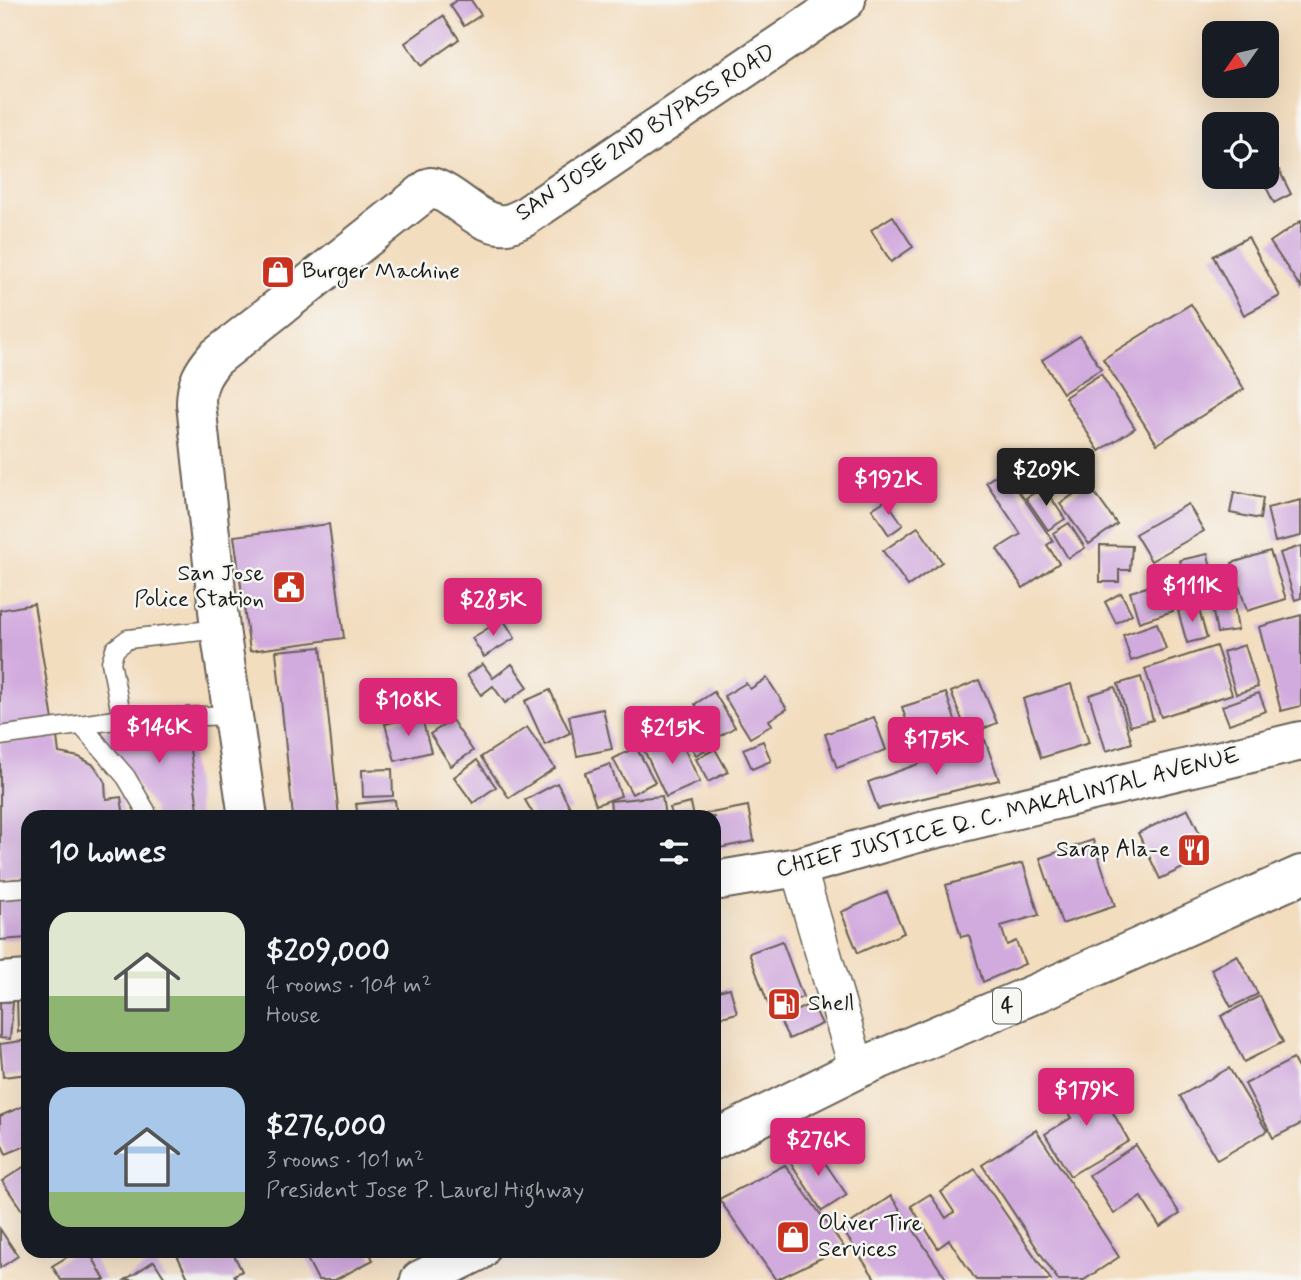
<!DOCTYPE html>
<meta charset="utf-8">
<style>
body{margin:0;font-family:Mynerve,sans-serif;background:#242831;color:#f1f3f6;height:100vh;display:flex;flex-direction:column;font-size:26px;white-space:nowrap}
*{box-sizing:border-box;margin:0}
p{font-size:23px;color:#9ea1a6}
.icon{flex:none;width:38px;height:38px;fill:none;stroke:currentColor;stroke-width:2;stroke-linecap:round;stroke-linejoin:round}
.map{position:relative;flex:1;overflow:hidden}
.side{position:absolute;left:21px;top:810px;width:700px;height:448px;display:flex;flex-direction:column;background:#171b24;border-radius:21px;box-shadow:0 7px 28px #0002}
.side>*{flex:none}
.needle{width:46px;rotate:236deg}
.fabs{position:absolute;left:1202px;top:21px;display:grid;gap:14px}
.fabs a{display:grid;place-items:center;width:77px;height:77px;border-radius:14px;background:#171b24;box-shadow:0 7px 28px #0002;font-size:35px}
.price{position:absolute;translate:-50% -60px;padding:0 16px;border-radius:7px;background:#db2777;color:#fff;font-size:23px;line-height:46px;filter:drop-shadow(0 2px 4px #0008)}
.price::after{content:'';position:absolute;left:50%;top:42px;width:21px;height:16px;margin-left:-10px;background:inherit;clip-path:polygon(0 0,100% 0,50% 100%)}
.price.selected{background:#222;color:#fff}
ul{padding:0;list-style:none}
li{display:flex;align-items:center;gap:21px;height:175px;padding:0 28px}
li span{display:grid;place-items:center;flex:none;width:196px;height:140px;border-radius:21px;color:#555}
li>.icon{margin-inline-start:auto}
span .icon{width:84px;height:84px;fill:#fffc;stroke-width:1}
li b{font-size:30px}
h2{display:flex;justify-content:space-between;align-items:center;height:84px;padding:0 28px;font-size:30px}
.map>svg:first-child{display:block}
</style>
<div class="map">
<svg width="1301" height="1280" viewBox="0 0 1301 1280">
<rect width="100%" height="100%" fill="#f6f6f2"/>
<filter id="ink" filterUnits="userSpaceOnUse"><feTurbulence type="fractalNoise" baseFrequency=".0143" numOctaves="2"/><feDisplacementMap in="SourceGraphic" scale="14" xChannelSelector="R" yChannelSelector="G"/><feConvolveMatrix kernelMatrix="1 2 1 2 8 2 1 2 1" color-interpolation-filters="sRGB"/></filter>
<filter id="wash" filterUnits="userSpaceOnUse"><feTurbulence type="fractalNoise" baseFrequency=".00686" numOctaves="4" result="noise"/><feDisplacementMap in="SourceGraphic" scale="28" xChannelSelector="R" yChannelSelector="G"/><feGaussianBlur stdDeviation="1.57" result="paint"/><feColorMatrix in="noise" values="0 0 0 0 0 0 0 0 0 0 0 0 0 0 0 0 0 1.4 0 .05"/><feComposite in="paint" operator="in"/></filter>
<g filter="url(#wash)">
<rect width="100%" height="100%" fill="#f3ddbf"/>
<g id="blocks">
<!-- building -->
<g fill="#d1aade">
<polygon points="457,0 471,0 481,15 464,26 450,5"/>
<polygon points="443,16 459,39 421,66 405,43"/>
<polygon points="1279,170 1291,194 1274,203 1262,179"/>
<polygon points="893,216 913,247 891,262 871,230"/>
<polygon points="1301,221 1301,288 1270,242"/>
<polygon points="1248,237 1280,296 1244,315 1213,256"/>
<polygon points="1191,304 1244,389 1157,444 1103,359"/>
<polygon points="1080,336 1101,369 1063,393 1042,360"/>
<polygon points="1101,374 1135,428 1099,451 1065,397"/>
<polygon points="1004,470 1053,541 1047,545 1059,563 1023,588 997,549 1021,534 986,482"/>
<polygon points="1088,484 1117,524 1089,544 1060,504"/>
<polygon points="1044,487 1065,519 1048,530 1026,498"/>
<polygon points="1234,492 1263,498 1260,519 1230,513"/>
<polygon points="886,500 903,525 889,535 872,509"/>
<polygon points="1301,500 1301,536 1275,542 1267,508"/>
<polygon points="1188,504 1204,531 1151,561 1135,534"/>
<polygon points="1069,523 1085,548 1068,558 1053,533"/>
<polygon points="329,524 344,638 250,651 234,536"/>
<polygon points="918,527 942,562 908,586 883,551"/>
<polygon points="1100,545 1132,546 1130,570 1119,570 1119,582 1100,582"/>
<polygon points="1301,546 1301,598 1295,600 1280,553"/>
<polygon points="1270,551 1286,599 1247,611 1232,563"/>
<polygon points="1208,554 1212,574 1184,580 1180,560"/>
<polygon points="1164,582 1173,611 1139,622 1130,592"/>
<polygon points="1232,592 1238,630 1217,633 1210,596"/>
<polygon points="1121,593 1132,614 1116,623 1105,602"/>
<polygon points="34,604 53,720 0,728 0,610"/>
<polygon points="1198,606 1207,638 1187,643 1178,611"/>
<polygon points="1301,615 1301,706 1281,711 1259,627"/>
<polygon points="503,619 515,638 484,657 472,638"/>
<polygon points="1157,623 1166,649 1131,661 1123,635"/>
<polygon points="1245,645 1258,687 1236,694 1223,652"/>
<polygon points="1216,646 1232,694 1161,717 1145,669"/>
<polygon points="321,647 339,817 293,817 276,651"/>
<polygon points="483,664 493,678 512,664 528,687 505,703 493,686 481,695 467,675"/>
<polygon points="1141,677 1153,720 1130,726 1118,684"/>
<polygon points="767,678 787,709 769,720 772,725 750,738 724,696 746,683 750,689"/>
<polygon points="979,680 997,723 968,735 951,692"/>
<polygon points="1071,684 1089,743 1041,758 1023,699"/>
<polygon points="1115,687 1132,743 1106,751 1089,695"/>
<polygon points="550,690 570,733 545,745 525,701"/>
<polygon points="714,692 735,727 717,738 695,704"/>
<polygon points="946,693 959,732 915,747 902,707"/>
<polygon points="1259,693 1266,711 1229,724 1222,706"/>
<polygon points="603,709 612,749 577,756 569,716"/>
<polygon points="695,713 714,745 696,755 677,723"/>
<polygon points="421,715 431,752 395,761 385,724"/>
<polygon points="874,717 886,750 837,768 825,734"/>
<polygon points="186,719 199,817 155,817 154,809 100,731"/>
<polygon points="452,720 473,751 451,766 430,734"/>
<polygon points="527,727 555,768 509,798 481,757"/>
<polygon points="678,735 700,782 666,797 644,750"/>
<polygon points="57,737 59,753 79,757 94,765 105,782 106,799 121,797 124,817 28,817 28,878 0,881 0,743"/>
<polygon points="985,740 999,780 878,809 868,782"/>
<polygon points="763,741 771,761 752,769 743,749"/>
<polygon points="636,747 655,782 632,794 613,759"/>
<polygon points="715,749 728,772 708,782 696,759"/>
<polygon points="477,760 496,787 473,803 454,777"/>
<polygon points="610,764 621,796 596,805 585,773"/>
<polygon points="392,769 393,796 363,797 362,770"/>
<polygon points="557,783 571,809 555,817 535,817 525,800"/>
<polygon points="662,796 665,817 612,817 610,801"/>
<polygon points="395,800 397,817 358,817 356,804"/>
<polygon points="691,803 694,817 673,817 670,808"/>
<polygon points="748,806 754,841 714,849 714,817 695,816"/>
<polygon points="1188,809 1210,855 1160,879 1138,833"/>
<polygon points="1093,840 1115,906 1062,924 1040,858"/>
<polygon points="1023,863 1039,915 1001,926 1007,945 1016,941 1025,964 983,982 969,935 961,937 946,885"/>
<polygon points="887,892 904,933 858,953 841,912"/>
<polygon points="28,894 28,938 0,940 0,896"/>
<polygon points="782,941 803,997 770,1009 749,953"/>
<polygon points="1237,955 1258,994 1231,1007 1211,969"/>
<polygon points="730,988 737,1013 714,1019 714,992"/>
<polygon points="1260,996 1283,1042 1244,1062 1221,1016"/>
<polygon points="17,998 28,998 28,1031 18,1032"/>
<polygon points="0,1001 13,1002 10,1039 0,1038"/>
<polygon points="812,1003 822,1024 789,1039 779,1019"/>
<polygon points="28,1040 28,1074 3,1077 0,1044"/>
<polygon points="1293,1059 1301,1074 1301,1124 1273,1138 1245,1084"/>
<polygon points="1229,1068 1267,1131 1217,1160 1180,1096"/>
<polygon points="1092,1076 1129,1141 1070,1176 1045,1134 1071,1118 1058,1095"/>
<polygon points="28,1104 28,1145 6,1154 0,1141 0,1116"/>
<polygon points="1036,1130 1119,1257 1084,1280 1058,1280 982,1165"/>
<polygon points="812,1144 847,1195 822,1211 789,1160"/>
<polygon points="1136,1145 1180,1214 1160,1227 1141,1197 1114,1214 1089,1175"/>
<polygon points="28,1164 28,1219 2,1181"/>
<polygon points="785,1165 844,1247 776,1280 719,1199"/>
<polygon points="975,1169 1051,1280 976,1280 949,1240 938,1248 911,1206 930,1194 946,1218 954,1212 941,1192"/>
<polygon points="891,1196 947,1280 876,1280 842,1229"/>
<polygon points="0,1229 18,1256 0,1268"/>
<polygon points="70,1251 89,1251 105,1280 61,1280 52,1266 72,1254"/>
<polygon points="185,1251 232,1251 242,1271 234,1275 237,1280 189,1280 177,1255"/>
<polygon points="303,1251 369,1251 373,1260 335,1280 318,1280"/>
<polygon points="154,1261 166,1280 125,1280"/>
</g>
</g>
</g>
<g filter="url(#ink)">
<use href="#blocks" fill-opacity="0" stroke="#676055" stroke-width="2"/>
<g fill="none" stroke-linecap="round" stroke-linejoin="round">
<!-- lane casing -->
<g stroke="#676055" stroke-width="21">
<g id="lane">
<polyline points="220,629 128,639 115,649 111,662 122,719 232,715"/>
<polyline points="81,725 126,777 146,811 146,817"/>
<polyline points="0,736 122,719"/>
<polyline points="0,890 28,888"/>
</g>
</g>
<!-- street casing -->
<g stroke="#676055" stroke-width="38">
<polyline id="street" points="798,867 857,1069"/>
</g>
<!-- secondary casing -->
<g stroke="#676055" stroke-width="42">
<g id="secondary">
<path d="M248 817 220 629 196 403C196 384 203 372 215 358L431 187C456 194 481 228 507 224 512 223 518 220 523 218L846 0"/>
<polyline points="714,881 798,867 917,833 1301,741"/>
<polyline points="0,982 28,980"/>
</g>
</g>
<!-- highway casing -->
<g stroke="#676055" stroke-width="42">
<g id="highway">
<polyline points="714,1140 857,1069 1039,992 1301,875"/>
<polyline points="420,1280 479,1251"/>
</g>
</g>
<!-- lane -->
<use href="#lane" stroke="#fff" stroke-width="18"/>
<!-- street -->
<use href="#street" stroke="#fff" stroke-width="35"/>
<!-- secondary -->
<use href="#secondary" stroke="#fff" stroke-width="38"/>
<!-- highway -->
<use href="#highway" stroke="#fff" stroke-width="38"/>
</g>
</g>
<!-- icons -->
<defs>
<g id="shop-square" transform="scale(1.75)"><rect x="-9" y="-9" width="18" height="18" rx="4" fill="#c8321e" stroke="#f6f6f2"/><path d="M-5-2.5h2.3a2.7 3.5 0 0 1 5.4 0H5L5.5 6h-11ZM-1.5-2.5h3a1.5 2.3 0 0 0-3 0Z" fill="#fff"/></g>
<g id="civic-square" transform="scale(1.75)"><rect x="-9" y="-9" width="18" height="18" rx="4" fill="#c8321e" stroke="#f6f6f2"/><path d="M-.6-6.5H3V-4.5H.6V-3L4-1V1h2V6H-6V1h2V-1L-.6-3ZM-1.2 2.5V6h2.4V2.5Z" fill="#fff"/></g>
<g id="restaurant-square" transform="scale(1.75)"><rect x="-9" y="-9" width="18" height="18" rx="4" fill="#c8321e" stroke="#f6f6f2"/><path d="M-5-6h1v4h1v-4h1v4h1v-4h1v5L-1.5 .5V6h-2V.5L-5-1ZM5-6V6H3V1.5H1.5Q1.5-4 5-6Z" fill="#fff"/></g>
<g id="fuel-square" transform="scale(1.75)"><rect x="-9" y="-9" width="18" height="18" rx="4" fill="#c8321e" stroke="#f6f6f2"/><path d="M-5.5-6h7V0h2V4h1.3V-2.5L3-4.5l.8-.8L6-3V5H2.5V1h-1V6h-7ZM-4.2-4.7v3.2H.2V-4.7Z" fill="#fff"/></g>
</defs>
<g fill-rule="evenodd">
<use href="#shop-square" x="278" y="272"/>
<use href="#civic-square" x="289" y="587"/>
<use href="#restaurant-square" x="1194" y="850"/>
<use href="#fuel-square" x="784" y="1004"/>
<use href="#shop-square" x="793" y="1237"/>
</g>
<g text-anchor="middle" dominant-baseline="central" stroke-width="5" stroke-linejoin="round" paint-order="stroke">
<!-- shield labels -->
<rect fill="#f6f6f2" stroke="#5d5d5c" stroke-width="2" x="993" y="988.5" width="28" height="35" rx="5"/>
<g font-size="21" font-weight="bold" fill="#1c1c1c">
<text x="1007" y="1006">4</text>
</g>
<!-- street labels -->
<g font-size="23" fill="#1c1c1c" stroke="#f6f6f2">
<text transform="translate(646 133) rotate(-33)">SAN JOSE 2ND BYPASS ROAD</text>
<text transform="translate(1008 813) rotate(-14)">CHIEF JUSTICE Q. C. MAKALINTAL AVENUE</text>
</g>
<!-- poi labels -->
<g font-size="23" fill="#1c1c1c" stroke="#f6f6f2" text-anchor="start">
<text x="302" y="272">Burger Machine</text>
<text x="264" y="574" text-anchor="end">San Jose<tspan x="264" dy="26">Police Station</tspan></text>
<text x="1170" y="850" text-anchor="end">Sarap Ala-e</text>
<text x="808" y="1004">Shell</text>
<text x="818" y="1224">Oliver Tire<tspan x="818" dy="26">Services</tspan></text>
</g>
</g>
</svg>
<div class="fabs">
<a><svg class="needle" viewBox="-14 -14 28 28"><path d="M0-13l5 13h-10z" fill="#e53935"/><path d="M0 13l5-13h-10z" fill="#9ea1a6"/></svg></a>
<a><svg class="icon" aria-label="locate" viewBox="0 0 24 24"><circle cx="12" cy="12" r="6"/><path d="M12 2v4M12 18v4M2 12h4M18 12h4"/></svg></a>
</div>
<b class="price selected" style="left:1046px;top:508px">$209K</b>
<b class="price" style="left:888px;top:517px">$192K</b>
<b class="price" style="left:1192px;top:624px">$111K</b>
<b class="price" style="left:493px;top:638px">$285K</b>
<b class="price" style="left:408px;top:738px">$108K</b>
<b class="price" style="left:159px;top:765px">$146K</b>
<b class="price" style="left:672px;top:766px">$215K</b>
<b class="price" style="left:936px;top:777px">$175K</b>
<b class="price" style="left:1086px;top:1128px">$179K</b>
<b class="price" style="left:818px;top:1178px">$276K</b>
<section class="side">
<h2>10 homes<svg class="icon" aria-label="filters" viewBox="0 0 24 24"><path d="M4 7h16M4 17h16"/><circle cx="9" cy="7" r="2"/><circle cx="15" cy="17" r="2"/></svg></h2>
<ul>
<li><span style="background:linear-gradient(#dfe7d0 60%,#8fb573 0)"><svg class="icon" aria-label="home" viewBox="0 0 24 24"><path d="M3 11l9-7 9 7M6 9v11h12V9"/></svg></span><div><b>$209,000</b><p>4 rooms · 104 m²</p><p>House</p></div></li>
<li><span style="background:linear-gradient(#a9c7e8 75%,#8fb573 0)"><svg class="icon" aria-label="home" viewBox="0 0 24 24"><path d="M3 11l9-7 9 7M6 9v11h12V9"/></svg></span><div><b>$276,000</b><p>3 rooms · 101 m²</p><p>President Jose P. Laurel Highway</p></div></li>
</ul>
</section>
</div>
